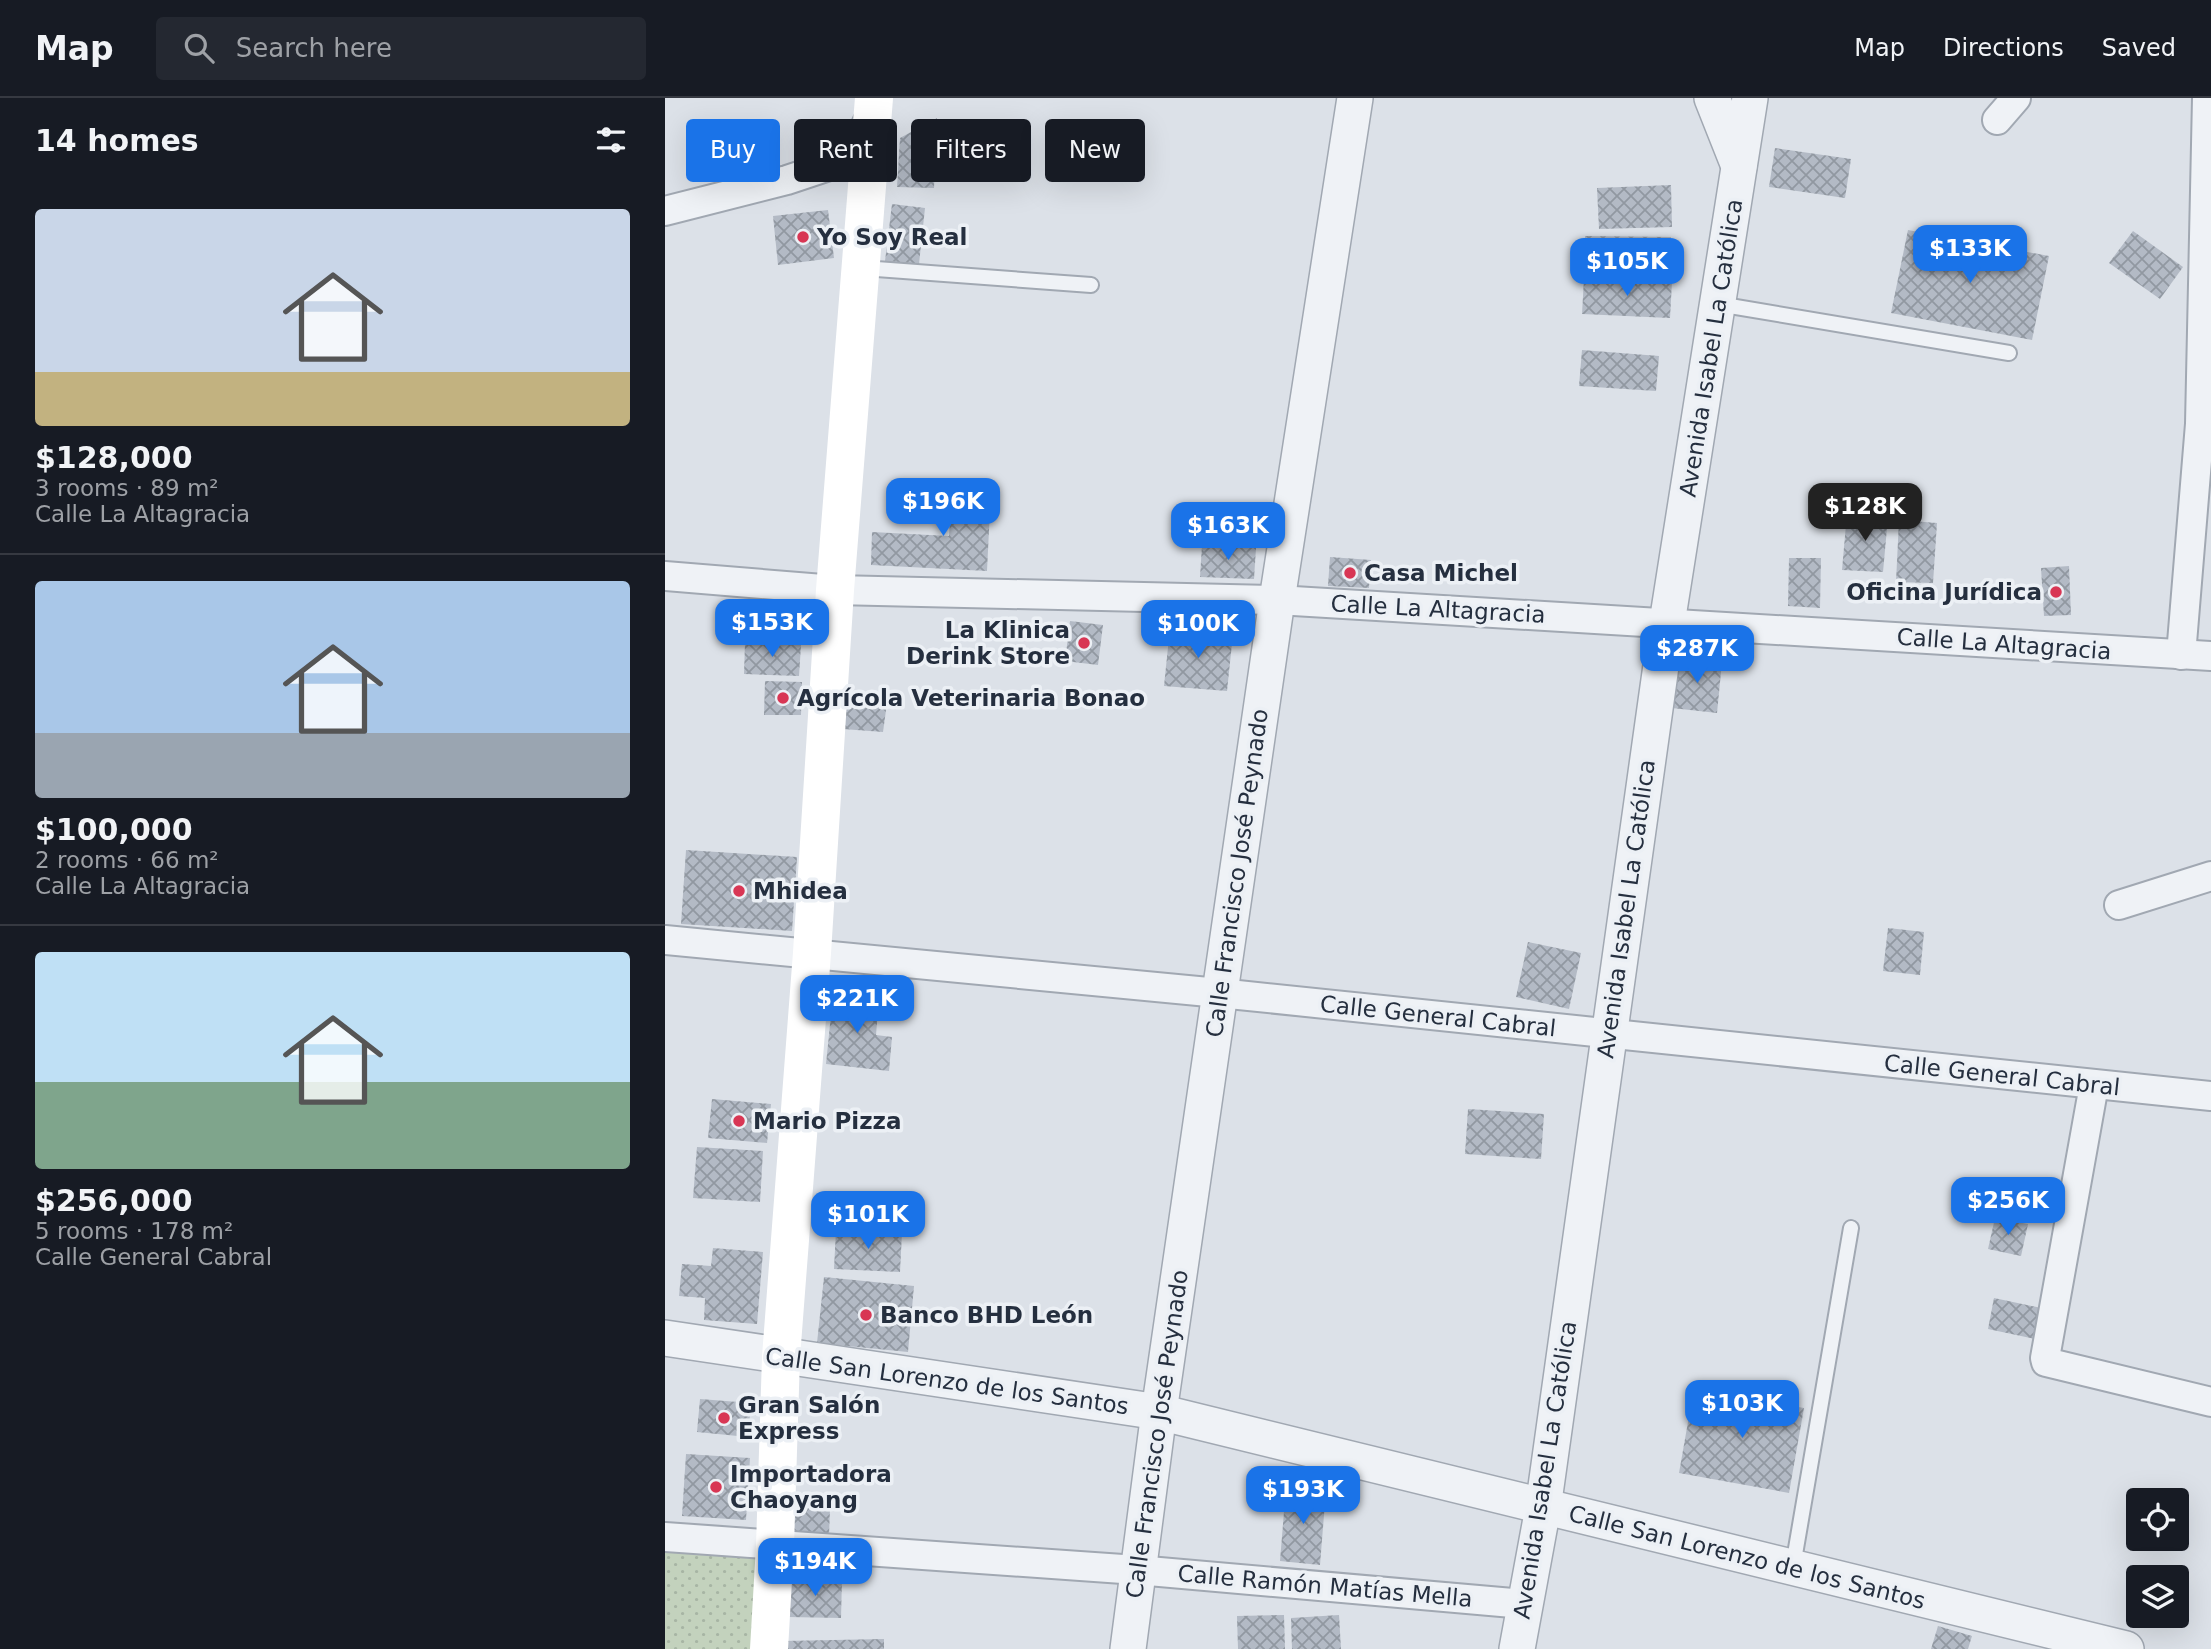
<!DOCTYPE html>
<meta charset="utf-8">
<style>
body{margin:0;font-family:"DejaVu Sans",sans-serif;background:#242831;color:#f1f3f6;height:100vh;display:flex;flex-direction:column;font-size:26px;white-space:nowrap}
*{box-sizing:border-box;margin:0}
p{font-size:23px;color:#9ea1a6}
.icon{flex:none;width:38px;height:38px;fill:none;stroke:currentColor;stroke-width:2;stroke-linecap:round;stroke-linejoin:round}
.map{position:relative;flex:1;overflow:hidden}
.side{display:flex;flex-direction:column;background:#171b24;width:665px}
.side>*{flex:none}
.guide{position:absolute;left:21px;top:21px;width:665px;height:63px;display:flex;gap:14px}
.controls{position:absolute;left:1461px;top:1390px;display:grid;gap:14px}
.controls a{display:grid;place-items:center;width:63px;height:63px;border-radius:7px;background:#171b24;box-shadow:0 7px 28px #0002;font-size:35px}
.price{position:absolute;translate:-50% -60px;padding:0 16px;border-radius:14px;background:#1a73e8;color:#fff;font-size:23px;line-height:46px;filter:drop-shadow(0 2px 4px #0008)}
.price::after{content:'';position:absolute;left:50%;top:42px;width:21px;height:16px;margin-left:-10px;background:inherit;clip-path:polygon(0 0,100% 0,50% 100%)}
.price.selected{background:#222;color:#fff}
ul{padding:0;list-style:none}
li{display:grid;align-content:center;gap:14px;height:371px;padding:0 35px}
li+li{border-top:2px solid #363941}
li span{display:grid;place-items:center;height:217px;border-radius:7px;color:#555}
li>.icon{margin-inline-start:auto}
span .icon{width:126px;height:126px;fill:#fffc;stroke-width:1}
li b{font-size:30px}
h2{display:flex;justify-content:space-between;align-items:center;height:84px;padding:0 35px;font-size:30px}
.pill{padding:0 24px;border-radius:7px;background:#171b24;box-shadow:0 7px 28px #0002;font-size:24px;line-height:63px}
.pill.selected{background:#1a73e8;color:#fff}
header{display:flex;align-items:center;gap:42px;box-sizing:border-box;height:98px;padding:0 35px;background:#171b24;border-bottom:2px solid #363941}
header strong{font-size:33px}
nav{display:flex;gap:38px;margin-inline-start:auto;font-size:24px}
.search{width:490px;height:63px;background:#242831;display:flex;align-items:center;gap:18px;box-sizing:border-box;padding:0 24px;border-radius:7px;color:#9ea1a6;font-size:26px}
main{display:flex;flex:1;min-height:0}
.map>svg:first-child{display:block}
</style>
<header>
<strong>Map</strong>
<div class="search"><svg class="icon" aria-label="search" viewBox="0 0 24 24"><circle cx="10" cy="10" r="6"/><path d="M15 15l6 6"/></svg>Search here</div>
<nav><a>Map</a><a>Directions</a><a>Saved</a></nav>
</header>
<main>
<section class="side">
<h2>14 homes<svg class="icon" aria-label="filters" viewBox="0 0 24 24"><path d="M4 7h16M4 17h16"/><circle cx="9" cy="7" r="2"/><circle cx="15" cy="17" r="2"/></svg></h2>
<ul>
<li><span style="background:linear-gradient(#c9d6e8 75%,#c2b280 0)"><svg class="icon" aria-label="home" viewBox="0 0 24 24"><path d="M3 11l9-7 9 7M6 9v11h12V9"/></svg></span><div><b>$128,000</b><p>3 rooms · 89 m²</p><p>Calle La Altagracia</p></div></li>
<li><span style="background:linear-gradient(#a9c7e8 70%,#9aa5b1 0)"><svg class="icon" aria-label="home" viewBox="0 0 24 24"><path d="M3 11l9-7 9 7M6 9v11h12V9"/></svg></span><div><b>$100,000</b><p>2 rooms · 66 m²</p><p>Calle La Altagracia</p></div></li>
<li><span style="background:linear-gradient(#bfe0f5 60%,#7fa58c 0)"><svg class="icon" aria-label="home" viewBox="0 0 24 24"><path d="M3 11l9-7 9 7M6 9v11h12V9"/></svg></span><div><b>$256,000</b><p>5 rooms · 178 m²</p><p>Calle General Cabral</p></div></li>
</ul>
</section>
<div class="map">
<svg width="1546" height="1551" viewBox="0 0 1546 1551">
<defs>
<pattern id="park-dots" width="8" height="8" patternUnits="userSpaceOnUse" patternTransform="scale(1.75)"><rect width="8" height="8" fill="#c3d2bd"/><path d="M2 2h.1M6 6h.1" fill="none" stroke="#a7b5a4" stroke-width="1.8" stroke-linecap="round"/></pattern>
<pattern id="building-cross-hatch" width="8" height="8" patternUnits="userSpaceOnUse" patternTransform="scale(1.75)"><rect width="8" height="8" fill="#b3bac5"/><path d="M0 0l8 8M0 8l8-8" fill="none" stroke="#9198a1"/></pattern>
</defs>
<rect width="100%" height="100%" fill="#dce1e8"/>
<!-- park -->
<polygon fill="url(#park-dots)" points="0,1445 106,1451 100,1551 0,1551"/>
<!-- building -->
<g fill="url(#building-cross-hatch)">
<polygon points="272,20 269,90 232,89 235,40"/>
<polygon points="1110,50 1186,61 1180,100 1104,89"/>
<polygon points="1006,87 1007,129 934,131 932,90"/>
<polygon points="227,106 260,110 254,166 220,163"/>
<polygon points="163,112 169,160 113,167 108,118"/>
<polygon points="1243,132 1384,158 1367,242 1226,215"/>
<polygon points="1468,133 1518,169 1495,201 1444,165"/>
<polygon points="920,138 1006,139 1005,168 920,168"/>
<polygon points="919,180 1007,184 1005,220 917,216"/>
<polygon points="917,252 994,258 991,293 914,288"/>
<polygon points="287,389 326,391 322,473 206,467 207,434 284,438"/>
<polygon points="1182,415 1223,419 1218,474 1177,472"/>
<polygon points="1234,422 1272,425 1268,485 1231,484"/>
<polygon points="537,447 591,450 589,481 535,479"/>
<polygon points="665,459 706,462 704,490 663,488"/>
<polygon points="1124,460 1156,460 1155,510 1123,508"/>
<polygon points="1404,468 1406,517 1379,518 1376,470"/>
<polygon points="405,523 438,527 433,567 400,563"/>
<polygon points="505,530 568,536 562,593 499,588"/>
<polygon points="80,544 136,547 134,578 79,576"/>
<polygon points="1012,560 1057,564 1052,615 1007,610"/>
<polygon points="100,583 137,584 136,617 99,617"/>
<polygon points="181,601 222,605 218,634 178,631"/>
<polygon points="21,752 132,759 127,833 16,826"/>
<polygon points="1223,830 1259,834 1255,877 1218,873"/>
<polygon points="863,844 916,855 904,911 851,899"/>
<polygon points="168,897 214,901 211,937 227,939 224,973 161,966"/>
<polygon points="47,1001 106,1006 102,1045 43,1040"/>
<polygon points="803,1011 879,1016 876,1061 800,1056"/>
<polygon points="32,1049 98,1053 95,1104 28,1100"/>
<polygon points="1330,1120 1363,1126 1356,1158 1323,1151"/>
<polygon points="171,1132 237,1135 235,1174 169,1171"/>
<polygon points="48,1150 98,1154 92,1226 39,1222 40,1200 14,1198 17,1166 46,1168"/>
<polygon points="159,1179 249,1188 243,1254 152,1245"/>
<polygon points="1329,1200 1381,1211 1375,1242 1323,1231"/>
<polygon points="1029,1290 1139,1310 1124,1395 1014,1375"/>
<polygon points="35,1301 86,1305 83,1339 32,1334"/>
<polygon points="21,1356 85,1360 81,1422 17,1418"/>
<polygon points="621,1389 661,1392 655,1467 615,1463"/>
<polygon points="124,1409 165,1411 164,1438 122,1436"/>
<polygon points="125,1480 177,1481 176,1520 123,1519"/>
<polygon points="619,1517 620,1551 573,1551 572,1518"/>
<polygon points="674,1517 676,1551 627,1551 626,1520"/>
<polygon points="1273,1528 1307,1538 1303,1551 1266,1551"/>
<polygon points="219,1541 219,1551 119,1551 118,1543"/>
</g>
<g fill="none" stroke-linecap="round" stroke-linejoin="round">
<!-- service casing -->
<g stroke="#a1a8b2" stroke-width="18">
<g id="service">
<polyline points="198,170 426,187"/>
<polyline points="1053,206 1344,255"/>
<polyline points="1128,1468 1186,1130"/>
</g>
</g>
<!-- minor casing -->
<g stroke="#a1a8b2" stroke-width="32">
<g id="minor">
<polyline points="1332,22 1351,0"/>
<polyline points="0,113 122,82 179,63 190,53 202,25"/>
<polyline points="0,478 170,492 612,502 1546,558"/>
<polyline points="1516,557 1535,326 1542,0"/>
<polyline points="1454,807 1546,778"/>
<polyline points="0,842 554,895 1546,998"/>
<polyline points="1429,987 1380,1260 1381,1264 1546,1304"/>
<polyline points="0,1439 472,1472 859,1506"/>
</g>
</g>
<!-- tertiary casing -->
<g stroke="#a1a8b2" stroke-width="38">
<g id="tertiary">
<polyline points="1047,0 1074,68"/>
<polyline points="0,1240 494,1314 1461,1551"/>
<polyline points="463,1551 494,1314 612,502 690,0"/>
<polyline points="852,1551 878,1410 1002,525 1085,0"/>
</g>
</g>
<!-- service -->
<use href="#service" stroke="#eff2f6" stroke-width="14"/>
<!-- minor -->
<use href="#minor" stroke="#eff2f6" stroke-width="28"/>
<!-- tertiary -->
<use href="#tertiary" stroke="#eff2f6" stroke-width="35"/>
<!-- secondary -->
<polyline stroke="#fff" stroke-width="38" points="104,1551 110,1448 116,1259 147,855 170,492 209,0"/>
</g>
<!-- markers -->
<g fill="#d83654" stroke="#ecf0f5" stroke-width="2.5">
<circle cx="138" cy="139" r="7"/>
<circle cx="685" cy="475" r="7"/>
<circle cx="1391" cy="494" r="7"/>
<circle cx="419" cy="545" r="7"/>
<circle cx="118" cy="600" r="7"/>
<circle cx="74" cy="793" r="7"/>
<circle cx="74" cy="1023" r="7"/>
<circle cx="201" cy="1217" r="7"/>
<circle cx="59" cy="1320" r="7"/>
<circle cx="51" cy="1389" r="7"/>
</g>
<g text-anchor="middle" dominant-baseline="central" stroke-width="7" stroke-linejoin="round" paint-order="stroke">
<!-- poi labels -->
<g font-size="23" font-weight="bold" fill="#252f3f" stroke="#ecf0f5" text-anchor="start">
<text x="152" y="139">Yo Soy Real</text>
<text x="699" y="475">Casa Michel</text>
<text x="1377" y="494" text-anchor="end">Oficina Jurídica</text>
<text x="405" y="532" text-anchor="end">La Klinica<tspan x="405" dy="26">Derink Store</tspan></text>
<text x="132" y="600">Agrícola Veterinaria Bonao</text>
<text x="88" y="793">Mhidea</text>
<text x="88" y="1023">Mario Pizza</text>
<text x="215" y="1217">Banco BHD León</text>
<text x="73" y="1307">Gran Salón<tspan x="73" dy="26">Express</tspan></text>
<text x="65" y="1376">Importadora<tspan x="65" dy="26">Chaoyang</tspan></text>
</g>
<!-- street labels -->
<g font-size="23" fill="#252f3f" stroke="#ecf0f5">
<text transform="translate(1046 250) rotate(-81)">Avenida Isabel La Católica</text>
<text transform="translate(773 511) rotate(3)">Calle La Altagracia</text>
<text transform="translate(1339 546) rotate(4)">Calle La Altagracia</text>
<text transform="translate(572 775) rotate(-82)">Calle Francisco José Peynado</text>
<text transform="translate(961 811) rotate(-82)">Avenida Isabel La Católica</text>
<text transform="translate(773 918) rotate(6)">Calle General Cabral</text>
<text transform="translate(1337 977) rotate(6)">Calle General Cabral</text>
<text transform="translate(282 1283) rotate(8)">Calle San Lorenzo de los Santos</text>
<text transform="translate(492 1336) rotate(-82)">Calle Francisco José Peynado</text>
<text transform="translate(880 1372) rotate(-81)">Avenida Isabel La Católica</text>
<text transform="translate(1082 1459) rotate(14)">Calle San Lorenzo de los Santos</text>
<text transform="translate(660 1488) rotate(5)">Calle Ramón Matías Mella</text>
</g>
</g>
</svg>
<div class="controls">
<a><svg class="icon" aria-label="locate" viewBox="0 0 24 24"><circle cx="12" cy="12" r="6"/><path d="M12 2v4M12 18v4M2 12h4M18 12h4"/></svg></a>
<a><svg class="icon" aria-label="layers" viewBox="0 0 24 24"><path d="M12 4l9 5-9 5-9-5zM3 14l9 5 9-5"/></svg></a>
</div>
<b class="price" style="left:1305px;top:187px">$133K</b>
<b class="price" style="left:962px;top:200px">$105K</b>
<b class="price" style="left:278px;top:440px">$196K</b>
<b class="price selected" style="left:1200px;top:445px">$128K</b>
<b class="price" style="left:563px;top:464px">$163K</b>
<b class="price" style="left:107px;top:561px">$153K</b>
<b class="price" style="left:533px;top:562px">$100K</b>
<b class="price" style="left:1032px;top:587px">$287K</b>
<b class="price" style="left:192px;top:937px">$221K</b>
<b class="price" style="left:1343px;top:1139px">$256K</b>
<b class="price" style="left:203px;top:1153px">$101K</b>
<b class="price" style="left:1077px;top:1342px">$103K</b>
<b class="price" style="left:638px;top:1428px">$193K</b>
<b class="price" style="left:150px;top:1500px">$194K</b>
<div class="guide">
<a class="pill selected">Buy</a>
<a class="pill">Rent</a>
<a class="pill">Filters</a>
<a class="pill">New</a>
</div>
</div>
</main>
